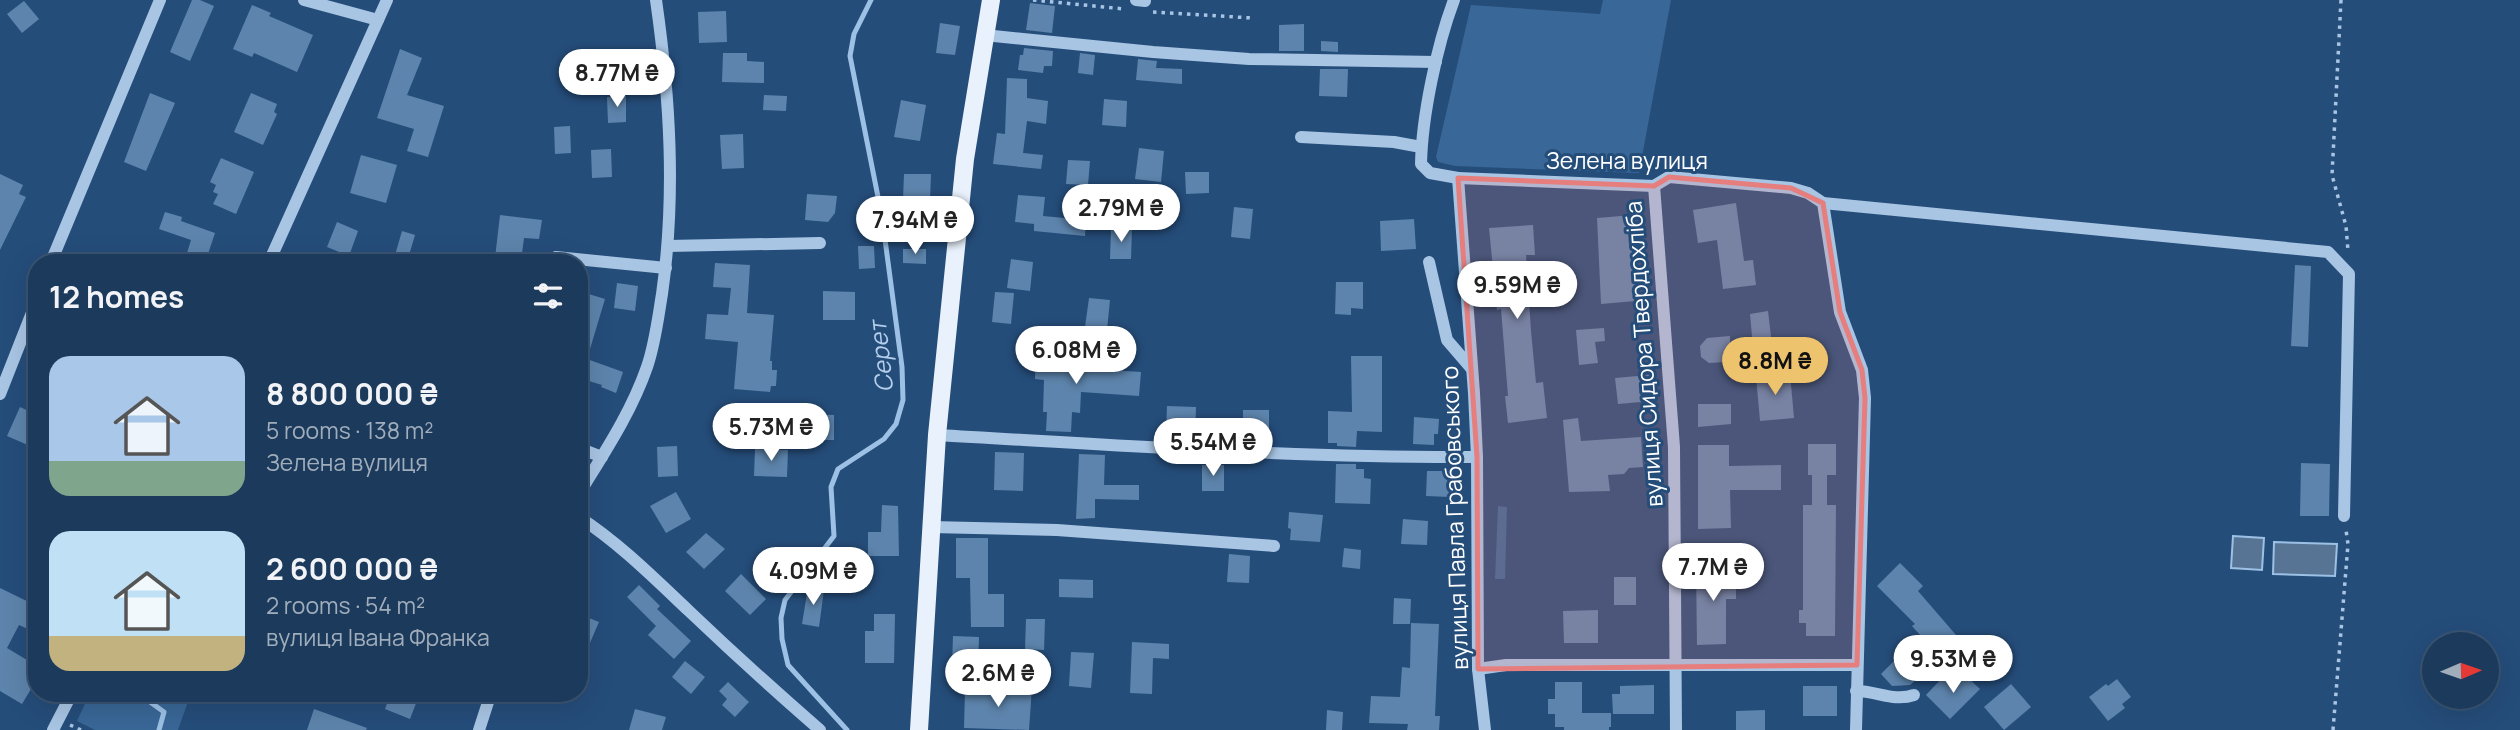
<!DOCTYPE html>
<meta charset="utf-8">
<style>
body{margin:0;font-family:Manrope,sans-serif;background:#294565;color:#f1f3f6;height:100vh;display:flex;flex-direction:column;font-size:26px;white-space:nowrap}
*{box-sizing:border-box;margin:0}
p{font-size:23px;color:#a0adbb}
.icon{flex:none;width:38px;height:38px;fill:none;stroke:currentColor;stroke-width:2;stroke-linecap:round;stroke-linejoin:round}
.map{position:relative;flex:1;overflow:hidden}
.drawer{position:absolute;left:28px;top:254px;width:560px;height:448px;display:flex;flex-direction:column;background:#1c3a5c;border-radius:28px;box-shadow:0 7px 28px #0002,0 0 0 2px #3a5472}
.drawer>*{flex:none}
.needle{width:46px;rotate:88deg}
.tools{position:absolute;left:2422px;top:632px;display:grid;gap:14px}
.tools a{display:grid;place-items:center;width:77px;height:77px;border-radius:50%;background:#1c3a5c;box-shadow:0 7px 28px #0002,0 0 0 2px #3a5472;font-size:35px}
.price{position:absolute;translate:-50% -60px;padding:0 16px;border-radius:24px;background:#fff;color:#222;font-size:23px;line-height:46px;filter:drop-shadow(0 2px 4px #0008)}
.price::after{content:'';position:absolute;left:50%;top:42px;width:21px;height:16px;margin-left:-10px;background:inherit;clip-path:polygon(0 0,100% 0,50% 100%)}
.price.active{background:#edc36d;color:#111}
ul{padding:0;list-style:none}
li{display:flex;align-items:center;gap:21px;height:175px;padding:0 21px}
li span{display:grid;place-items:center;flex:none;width:196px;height:140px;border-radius:21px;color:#555}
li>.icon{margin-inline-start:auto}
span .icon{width:84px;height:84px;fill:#fffc;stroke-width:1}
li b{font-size:30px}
h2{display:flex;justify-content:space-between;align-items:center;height:84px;padding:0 21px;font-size:30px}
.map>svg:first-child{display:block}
</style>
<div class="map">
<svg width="2520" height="730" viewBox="0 0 2520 730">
<rect width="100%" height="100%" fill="#254d7a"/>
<!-- green -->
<g fill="#396797">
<polygon points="1603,0 1671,0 1639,173 1455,166 1438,162 1436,157 1471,5 1600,14"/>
<polygon points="1498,506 1507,507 1505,579 1495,579"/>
<polygon points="90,693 191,693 178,730 95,730 77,721"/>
</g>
<!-- water -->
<g fill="#577495" stroke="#9cc1e5" stroke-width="2">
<polygon points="2233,536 2264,538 2262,570 2231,568"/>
<polygon points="2274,542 2337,544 2335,576 2273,574"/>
</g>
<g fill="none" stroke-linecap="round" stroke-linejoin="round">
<!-- stream -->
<g stroke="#9cc1e5" stroke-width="5">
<polyline points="146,699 164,712 159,730"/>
<polyline points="847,730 788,665 782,639 781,618 785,600 834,536 831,487 838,469 884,439 896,424 903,400 902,367 882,217 850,56 854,34 871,0"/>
</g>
</g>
<!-- building -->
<g fill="#5d84ac">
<polygon points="192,0 200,0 214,6 190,61 170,52"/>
<polygon points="24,1 39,19 22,33 7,14"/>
<polygon points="1030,3 1055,6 1052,33 1026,30"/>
<polygon points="252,5 271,13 269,16 313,35 297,72 254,53 252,57 233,49"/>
<polygon points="726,11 727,42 699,43 698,12"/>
<polygon points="940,23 960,26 955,55 936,53"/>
<polygon points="1304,24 1304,51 1279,51 1279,25"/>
<polygon points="1321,41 1338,42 1338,52 1321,51"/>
<polygon points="1024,48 1053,51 1052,66 1044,66 1043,73 1018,70 1020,55 1023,55"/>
<polygon points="400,49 422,58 407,95 444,106 428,157 407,151 414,129 377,118"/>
<polygon points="587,49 609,49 609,66 588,67"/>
<polygon points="723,53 747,53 747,61 764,62 764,83 722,82"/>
<polygon points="1080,53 1095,55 1093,75 1078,73"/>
<polygon points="1138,59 1157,61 1156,68 1182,69 1182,84 1136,80"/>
<polygon points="1320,69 1348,69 1347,97 1319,96"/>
<polygon points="1007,78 1027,79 1027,98 1048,101 1046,124 1027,121 1023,153 1043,155 1041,169 993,164 997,133 1005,134"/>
<polygon points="150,93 175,103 146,171 124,162"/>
<polygon points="251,93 277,104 274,112 277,114 263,145 234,132"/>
<polygon points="764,95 787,96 786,111 763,110"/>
<polygon points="626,96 626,122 608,123 607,97"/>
<polygon points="1104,99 1127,101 1126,127 1102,125"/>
<polygon points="901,100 926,105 920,141 894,137"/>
<polygon points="570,126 571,153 555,154 554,127"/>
<polygon points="743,134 744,168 722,169 720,135"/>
<polygon points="1139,148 1164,151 1161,182 1135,179"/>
<polygon points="611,149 612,177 592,178 591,150"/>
<polygon points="361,155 397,165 386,203 350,193"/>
<polygon points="221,158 254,172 236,214 213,204 218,194 213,192 216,185 210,182"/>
<polygon points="1068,160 1090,161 1088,185 1066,184"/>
<polygon points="1185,172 1209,172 1209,193 1186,194"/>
<polygon points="0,174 23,185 19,194 26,197 0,250"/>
<polygon points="904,174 931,174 930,200 903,200"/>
<polygon points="807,194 837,196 835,213 828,222 805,220"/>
<polygon points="1018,195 1045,197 1043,216 1086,220 1085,236 1034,231 1034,224 1015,222"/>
<polygon points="1736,203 1744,261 1753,260 1756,285 1723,289 1717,240 1698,243 1693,210"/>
<polygon points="1234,207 1253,209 1250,239 1231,237"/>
<polygon points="165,212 182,217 181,221 215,233 206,260 187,253 191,240 159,229"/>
<polygon points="500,215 542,220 539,239 524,238 521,261 495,258"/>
<polygon points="1633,215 1639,285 1634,286 1635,301 1601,304 1597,218"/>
<polygon points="1414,219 1416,249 1381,251 1380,221"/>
<polygon points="337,222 358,231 349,256 327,247"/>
<polygon points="1533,225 1535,255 1526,255 1531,331 1536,383 1543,382 1547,418 1508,423 1505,396 1508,396 1501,309 1497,310 1489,228"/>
<polygon points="1111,228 1132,229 1131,259 1110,259"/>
<polygon points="402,231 415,235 407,262 393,262"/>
<polygon points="858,246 874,246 875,268 859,269"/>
<polygon points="903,249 926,249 926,264 903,263"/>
<polygon points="1011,259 1033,262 1030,291 1007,288"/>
<polygon points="715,263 750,265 747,313 774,315 770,361 772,361 772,370 777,370 776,386 771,386 770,392 734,389 738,342 705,339 707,314 728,315 731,288 713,287"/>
<polygon points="2295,265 2311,266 2308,347 2291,346"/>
<polygon points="1336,282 1363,282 1363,309 1351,308 1351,315 1335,314"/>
<polygon points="617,283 638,286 635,311 614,308"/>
<polygon points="579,291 605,299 587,359 623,372 616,393 601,387 602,385 579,378"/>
<polygon points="823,291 855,292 855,320 823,320"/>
<polygon points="995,292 1014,293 1011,324 992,322"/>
<polygon points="1089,298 1110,300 1107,330 1085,327"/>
<polygon points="1768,311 1772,345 1753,347 1750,314"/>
<polygon points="1604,328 1605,341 1595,342 1598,363 1579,365 1576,330"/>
<polygon points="1730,336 1730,355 1725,362 1709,363 1701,357 1700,346 1707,338"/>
<polygon points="1036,349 1069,351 1068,367 1141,372 1139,396 1081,392 1080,413 1072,412 1071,432 1046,431 1047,412 1043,412 1044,380 1035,379"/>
<polygon points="1351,356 1382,356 1382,432 1357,431 1356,447 1337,446 1337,443 1328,443 1328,411 1352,412"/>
<polygon points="1790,373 1794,418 1760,421 1756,376"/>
<polygon points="1649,375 1652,401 1618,404 1615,378"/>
<polygon points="1698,404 1731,404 1731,424 1698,427"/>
<polygon points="1167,406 1196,407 1195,437 1166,436"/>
<polygon points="20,407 37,415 37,449 7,436"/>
<polygon points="1243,410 1269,410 1269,438 1243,437"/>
<polygon points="802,414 834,415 834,440 802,440"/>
<polygon points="1414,417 1439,419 1438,434 1434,434 1434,445 1413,444"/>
<polygon points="1578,418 1581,441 1641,437 1643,467 1629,468 1624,474 1608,475 1610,491 1569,492 1563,420"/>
<polygon points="1808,444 1836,444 1836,475 1827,475 1827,505 1836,505 1835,636 1806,636 1806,623 1799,623 1799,610 1803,610 1803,505 1812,505 1812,475 1808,475"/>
<polygon points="1698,445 1729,445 1729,466 1781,465 1781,490 1730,490 1731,528 1698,529"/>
<polygon points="677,446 678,476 658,477 657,447"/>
<polygon points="755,449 788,450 787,477 754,476"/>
<polygon points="995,452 1024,453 1023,491 994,490"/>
<polygon points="1079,454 1105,455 1104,485 1139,485 1139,500 1095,499 1095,518 1076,519"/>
<polygon points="2301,463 2330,464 2329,516 2300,516"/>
<polygon points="1336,464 1356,464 1356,469 1364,469 1364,478 1371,479 1370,504 1335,503"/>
<rect x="1202" y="465" width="22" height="26"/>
<polygon points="1427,471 1451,471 1450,497 1426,496"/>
<polygon points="676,492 691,519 666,533 650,506"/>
<polygon points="882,505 898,506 899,556 868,556 868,532 881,532"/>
<polygon points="1289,512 1323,515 1320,542 1290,540 1291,529 1288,528"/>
<polygon points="1403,519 1428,521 1427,545 1401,544"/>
<polygon points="706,533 725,549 704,569 686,552"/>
<polygon points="956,538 988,538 988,594 1004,594 1004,627 971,627 970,578 956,578"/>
<polygon points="1344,548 1361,550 1360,569 1342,567"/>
<polygon points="1229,554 1250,556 1249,583 1227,582"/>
<polygon points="1900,563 1923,586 1918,591 1956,635 1938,651 1929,641 1927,643 1912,626 1915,624 1877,586"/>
<polygon points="1696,566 1733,566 1733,576 1736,576 1736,599 1726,599 1726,644 1697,645"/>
<polygon points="741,574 766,599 750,615 725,591"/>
<rect x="1614" y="577" width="22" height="28"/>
<polygon points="1059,579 1093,580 1093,598 1059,597"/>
<polygon points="639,585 660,606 657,609 691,641 674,659 648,635 656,626 627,597"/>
<polygon points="808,587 824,590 819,627 802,624"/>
<polygon points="0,588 37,606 37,633 19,625 7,648 37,666 37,679 22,704 0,691"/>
<polygon points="1394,598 1411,599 1410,624 1393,624"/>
<polygon points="1598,610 1598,643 1564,643 1563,611"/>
<polygon points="579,614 599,622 579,668"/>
<polygon points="874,614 895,614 894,663 865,663 865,631 874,631"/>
<polygon points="1026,619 1045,619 1044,650 1025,649"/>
<polygon points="1411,623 1439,624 1435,716 1440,716 1439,730 1407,730 1408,724 1369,723 1371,696 1400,697 1402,667 1410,668"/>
<polygon points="953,636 979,637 978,666 952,665"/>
<polygon points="1132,642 1169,644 1169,659 1153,658 1152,694 1130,693"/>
<polygon points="1071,652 1094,653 1091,688 1069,686"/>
<polygon points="1899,656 1919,677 1910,685 1892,686 1881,674"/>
<polygon points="685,661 705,677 691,694 672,677"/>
<polygon points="1963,673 1980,689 1950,719 1926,695 1943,677 1951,685"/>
<polygon points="2117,679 2131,697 2122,704 2125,708 2108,721 2089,697 2106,684 2108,686"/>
<polygon points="728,682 749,702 735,717 722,705 727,699 719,691"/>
<polygon points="1555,682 1582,682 1582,713 1611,713 1611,727 1609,727 1609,730 1564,730 1564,727 1555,727 1555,714 1548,714 1548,699 1555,699"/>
<polygon points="2011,684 2031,707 2004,730 1984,707"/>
<polygon points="1011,685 1032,687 1029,730 964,728 965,690 1010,691"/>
<polygon points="1654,685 1654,714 1613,714 1612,694 1620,694 1620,686"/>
<rect x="1803" y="686" width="34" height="30"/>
<polygon points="391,693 420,693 410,719 385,709"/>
<polygon points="314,709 367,728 366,730 307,730"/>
<polygon points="635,709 666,717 662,730 629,730"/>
<polygon points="1327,710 1343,712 1342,730 1326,730"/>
<polygon points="1765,710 1765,730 1736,730 1736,711"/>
</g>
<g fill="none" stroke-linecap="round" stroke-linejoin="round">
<!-- path -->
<g stroke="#a8c5e4" stroke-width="3.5" stroke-dasharray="3.5 5" stroke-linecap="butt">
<polyline points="1033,0 1124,9"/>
<polyline points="2341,0 2332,175 2346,226 2348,251"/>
<polyline points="1153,12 1252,18"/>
<polyline points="187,257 203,262"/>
<polyline points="70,725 81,730"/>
<polyline points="2333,730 2348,544 2346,530"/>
</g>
<!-- minor -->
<g stroke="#a8c5e4" stroke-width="12">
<polyline points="304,0 378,20"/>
<polyline points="1136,0 1145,1"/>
<path d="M1454 0C1437 45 1422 116 1421 164L1430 173 1458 178 1474 393 1477 457 1478 669 1485 730"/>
<polyline points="984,35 1153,52 1249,59 1436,62"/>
<polyline points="1301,137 1394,142 1421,147"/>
<polyline points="1458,178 1654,186 1669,177 1791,188 1808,193 1823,203 1840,312 1862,370 1865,398 1856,730"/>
<polyline points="1654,186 1674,447 1676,730"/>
<polyline points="1823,203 2328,252 2349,274 2344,516"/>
<polyline points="668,246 820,243"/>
<polyline points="556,257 666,268"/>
<polyline points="51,262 160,0"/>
<polyline points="269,262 387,0"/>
<polyline points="1429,262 1447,340 1472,369"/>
<polyline points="0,394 37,300"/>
<path d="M937 435C1117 445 1297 458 1477 457"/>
<polyline points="579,448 602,457"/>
<path d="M579 494C604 453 631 413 647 367 655 344 658 318 662 294 676 195 670 98 656 0"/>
<path d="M579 517C619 543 654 578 689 611 732 652 775 691 820 730"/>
<polyline points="931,527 1057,530 1274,546"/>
<polyline points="1478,669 1506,665 1857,665"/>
<path d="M1856 691C1877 691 1894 702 1914 695"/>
<polyline points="53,730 72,693"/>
<polyline points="479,730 491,693"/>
</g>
<!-- major -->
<polyline stroke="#e8f1fc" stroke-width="18" points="919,730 937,435 965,159 991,0"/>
</g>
<!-- marked area -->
<path fill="#e67e7e" fill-opacity="0.2" stroke="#e67e7e" stroke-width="5" stroke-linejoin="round" d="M1669 177 1791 188 1823 203 1840 312 1862 370 1865 398 1857 665 1478 669 1477 457 1458 178 1654 186Z"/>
<g text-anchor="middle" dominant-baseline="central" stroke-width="6" stroke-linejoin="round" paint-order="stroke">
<!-- street labels -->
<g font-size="23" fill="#fff" stroke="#254d7a">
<text x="1627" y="160">Зелена вулиця</text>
<text transform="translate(1643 354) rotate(-94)">вулиця Сидора Твердохліба</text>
<text transform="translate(1454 518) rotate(-92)">вулиця Павла Грабовського</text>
</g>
<!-- water labels -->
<g font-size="24" font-style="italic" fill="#b3cfec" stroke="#254d7a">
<text transform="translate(880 357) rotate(-96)">Серет</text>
</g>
</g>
</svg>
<div class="tools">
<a><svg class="needle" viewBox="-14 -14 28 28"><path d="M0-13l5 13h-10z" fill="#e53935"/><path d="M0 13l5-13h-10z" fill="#a0adbb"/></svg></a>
</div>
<b class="price" style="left:617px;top:109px">8.77M ₴</b>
<b class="price" style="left:1121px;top:244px">2.79M ₴</b>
<b class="price" style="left:915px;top:256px">7.94M ₴</b>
<b class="price" style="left:1517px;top:321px">9.59M ₴</b>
<b class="price" style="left:1076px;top:386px">6.08M ₴</b>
<b class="price active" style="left:1775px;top:397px">8.8M ₴</b>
<b class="price" style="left:771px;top:463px">5.73M ₴</b>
<b class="price" style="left:1213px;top:478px">5.54M ₴</b>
<b class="price" style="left:1713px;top:603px">7.7M ₴</b>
<b class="price" style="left:813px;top:607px">4.09M ₴</b>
<b class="price" style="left:1953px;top:695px">9.53M ₴</b>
<b class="price" style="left:998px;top:709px">2.6M ₴</b>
<section class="drawer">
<h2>12 homes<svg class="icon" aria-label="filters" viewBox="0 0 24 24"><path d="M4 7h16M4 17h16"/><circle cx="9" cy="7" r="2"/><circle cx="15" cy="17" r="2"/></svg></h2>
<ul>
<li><span style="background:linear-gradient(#a9c7e8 75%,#7fa58c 0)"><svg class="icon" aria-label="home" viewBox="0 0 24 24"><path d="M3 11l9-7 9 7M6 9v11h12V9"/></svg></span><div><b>8 800 000 ₴</b><p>5 rooms · 138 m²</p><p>Зелена вулиця</p></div></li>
<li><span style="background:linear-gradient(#bfe0f5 75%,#c2b280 0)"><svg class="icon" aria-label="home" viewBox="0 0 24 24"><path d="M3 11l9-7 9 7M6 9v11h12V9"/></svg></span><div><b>2 600 000 ₴</b><p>2 rooms · 54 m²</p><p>вулиця Івана Франка</p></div></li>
</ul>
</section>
</div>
